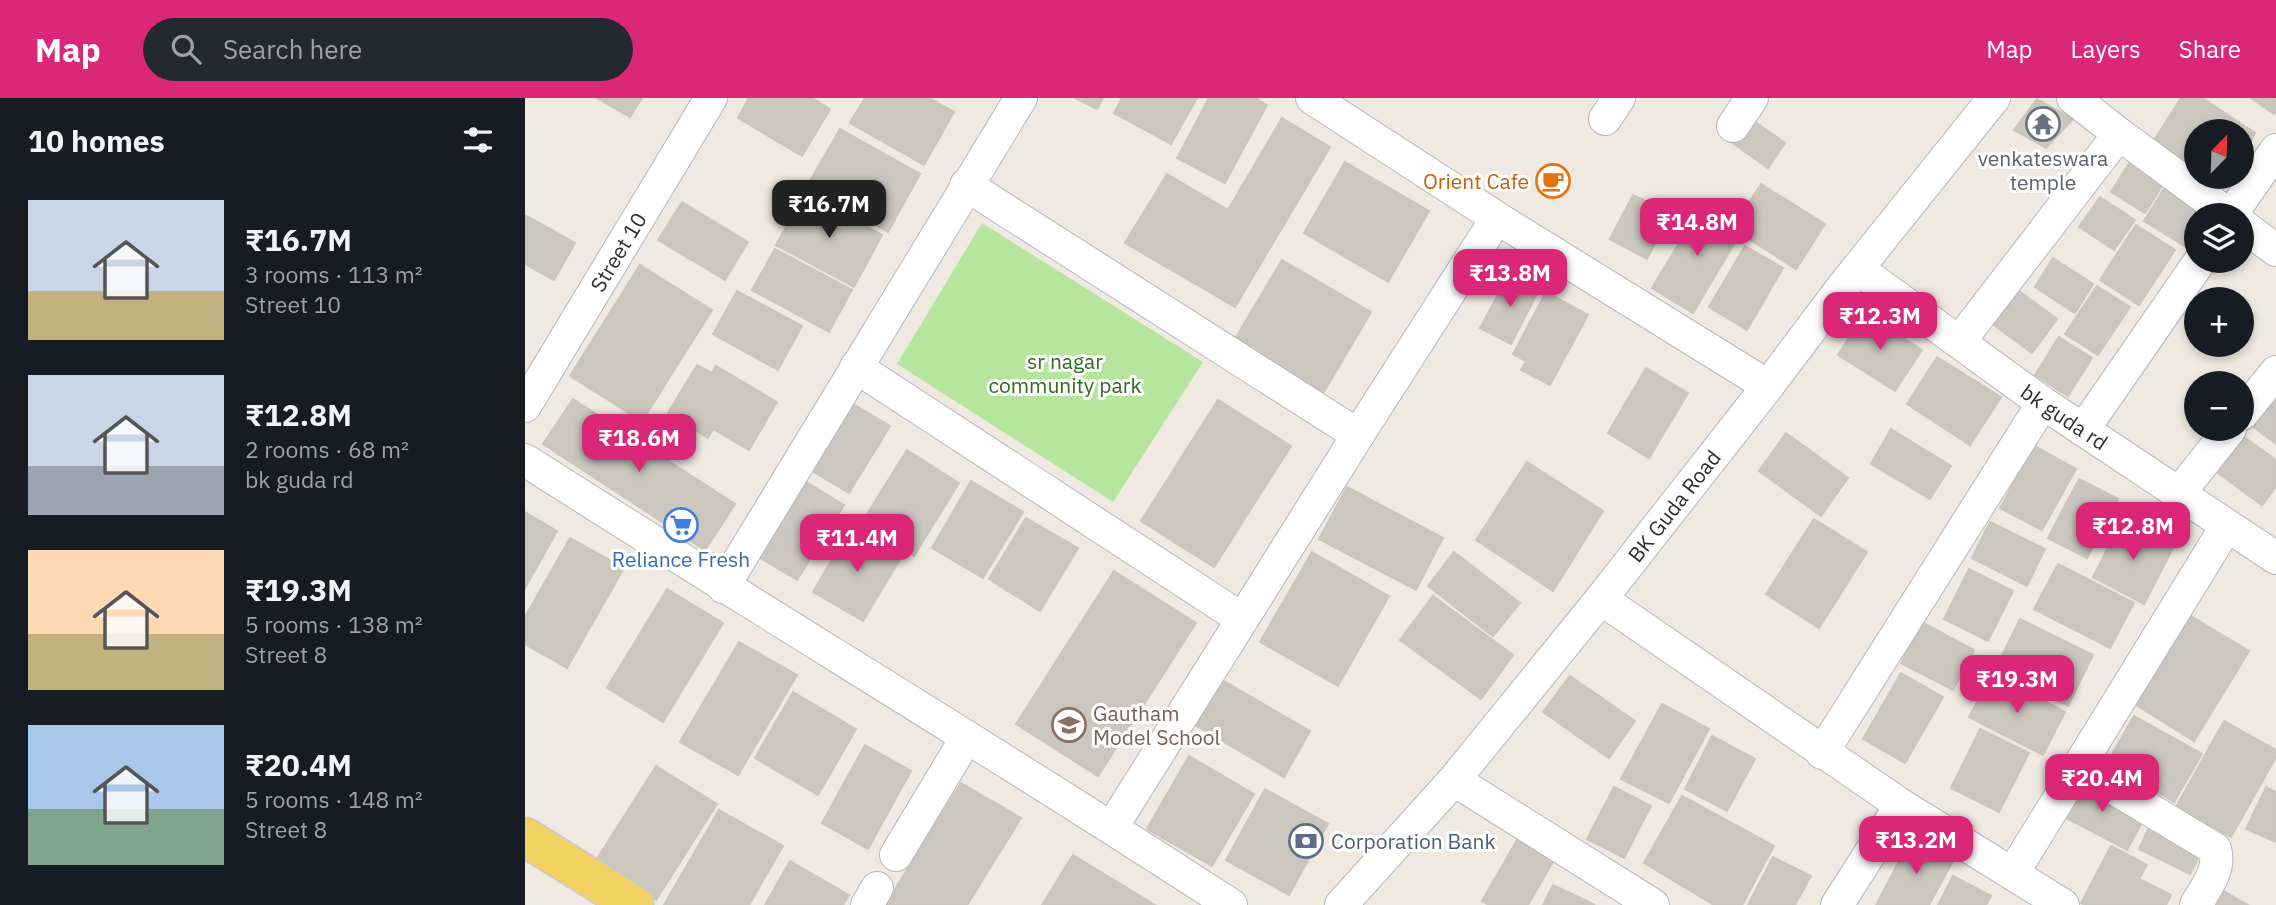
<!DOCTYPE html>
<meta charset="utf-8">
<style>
body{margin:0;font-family:"IBM Plex Sans",sans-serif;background:#242831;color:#f1f3f6;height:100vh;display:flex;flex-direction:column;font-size:26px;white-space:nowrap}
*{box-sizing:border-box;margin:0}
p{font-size:23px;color:#9ea1a6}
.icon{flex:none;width:38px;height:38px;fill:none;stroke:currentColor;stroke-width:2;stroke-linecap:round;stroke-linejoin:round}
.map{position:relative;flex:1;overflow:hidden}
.drawer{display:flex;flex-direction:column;background:#171b24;width:525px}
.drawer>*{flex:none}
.needle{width:46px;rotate:23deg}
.fabs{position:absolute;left:1659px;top:21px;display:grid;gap:14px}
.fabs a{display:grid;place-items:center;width:70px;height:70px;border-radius:50%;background:#171b24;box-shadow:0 4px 10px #0003;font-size:35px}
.price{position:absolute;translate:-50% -60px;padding:0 16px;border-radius:14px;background:#db2777;color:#fff;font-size:23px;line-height:46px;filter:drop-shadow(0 2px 4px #0008)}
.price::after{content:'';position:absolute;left:50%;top:42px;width:21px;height:16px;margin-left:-10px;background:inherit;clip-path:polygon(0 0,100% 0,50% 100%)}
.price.active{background:#222;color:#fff}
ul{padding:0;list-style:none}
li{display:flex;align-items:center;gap:21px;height:175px;padding:0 28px}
li span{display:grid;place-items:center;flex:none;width:196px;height:140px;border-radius:0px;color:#555}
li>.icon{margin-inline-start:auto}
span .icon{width:84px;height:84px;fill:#fffc;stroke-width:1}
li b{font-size:30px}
h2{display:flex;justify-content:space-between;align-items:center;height:84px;padding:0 28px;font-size:30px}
header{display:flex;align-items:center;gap:42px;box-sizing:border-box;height:98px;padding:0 35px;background:#db2777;color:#fff}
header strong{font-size:33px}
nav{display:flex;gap:38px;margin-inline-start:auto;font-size:24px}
.search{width:490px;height:63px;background:#242831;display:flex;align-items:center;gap:18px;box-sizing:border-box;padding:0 24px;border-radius:38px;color:#9ea1a6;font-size:26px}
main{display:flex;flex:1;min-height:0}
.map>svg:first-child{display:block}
</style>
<header>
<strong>Map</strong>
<div class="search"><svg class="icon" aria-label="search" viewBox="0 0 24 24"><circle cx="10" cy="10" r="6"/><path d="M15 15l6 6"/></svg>Search here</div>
<nav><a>Map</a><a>Layers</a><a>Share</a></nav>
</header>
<main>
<section class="drawer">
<h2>10 homes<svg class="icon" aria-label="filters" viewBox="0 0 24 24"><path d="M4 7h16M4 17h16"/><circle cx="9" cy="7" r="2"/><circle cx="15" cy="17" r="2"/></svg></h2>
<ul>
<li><span style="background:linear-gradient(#c9d6e8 65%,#c2b280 0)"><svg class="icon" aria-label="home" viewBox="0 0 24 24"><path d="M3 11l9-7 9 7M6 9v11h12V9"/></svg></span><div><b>₹16.7M</b><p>3 rooms · 113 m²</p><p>Street 10</p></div></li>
<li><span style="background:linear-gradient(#c9d6e8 65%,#9aa5b1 0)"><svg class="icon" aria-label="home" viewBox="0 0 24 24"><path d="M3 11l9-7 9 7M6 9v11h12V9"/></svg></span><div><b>₹12.8M</b><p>2 rooms · 68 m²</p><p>bk guda rd</p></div></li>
<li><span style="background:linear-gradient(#ffd9b3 60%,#c2b280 0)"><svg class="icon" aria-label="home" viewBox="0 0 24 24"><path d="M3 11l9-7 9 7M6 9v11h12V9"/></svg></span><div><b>₹19.3M</b><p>5 rooms · 138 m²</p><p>Street 8</p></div></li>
<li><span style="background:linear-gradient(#a9c7e8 60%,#7fa58c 0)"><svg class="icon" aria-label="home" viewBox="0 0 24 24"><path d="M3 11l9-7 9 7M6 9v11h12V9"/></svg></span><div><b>₹20.4M</b><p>5 rooms · 148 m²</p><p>Street 8</p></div></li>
</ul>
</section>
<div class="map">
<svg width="1751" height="807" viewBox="0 0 1751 807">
<rect width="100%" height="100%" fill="#efe9e1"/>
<!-- grass -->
<polygon fill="#b6e59e" points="457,125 678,264 588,404 372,266"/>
<!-- building -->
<g fill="#cbc7bf" stroke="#cbc5ba" stroke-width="2">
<polygon points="72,0 117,0 105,19"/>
<polygon points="224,0 287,0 305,11 277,58 213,20"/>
<polygon points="340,0 404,0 429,14 399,67 325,25"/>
<polygon points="550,0 578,0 572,11"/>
<polygon points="597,0 672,0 646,46 589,15"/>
<polygon points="684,0 730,0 742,7 700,85 652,60"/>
<polygon points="1656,0 1677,0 1730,35 1717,56 1717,33 1671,33 1671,76 1626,47"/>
<polygon points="1726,0 1751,0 1751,13 1749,16"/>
<polygon points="1512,1 1548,21 1521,50 1489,32"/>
<polygon points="1223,19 1260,45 1243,70 1205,43"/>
<polygon points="757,20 805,49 710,209 600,145 642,76 703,112"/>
<polygon points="315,31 395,76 363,134 282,88"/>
<polygon points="1608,59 1642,80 1620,115 1586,94"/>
<polygon points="820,64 904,113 863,184 779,135"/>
<polygon points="1676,79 1702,79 1694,91"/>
<polygon points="1236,86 1300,126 1271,171 1207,130"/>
<polygon points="1642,86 1681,117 1671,117 1671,133 1661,149 1619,123"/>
<polygon points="279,95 357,137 329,189 251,147"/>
<polygon points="1108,97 1145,115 1122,161 1085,141"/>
<polygon points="1575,99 1610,122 1589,152 1554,129"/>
<polygon points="1180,102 1210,120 1201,135 1212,141 1168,215 1127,190"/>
<polygon points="157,104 223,144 200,182 133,142"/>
<polygon points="0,117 50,145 29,182 0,166"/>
<polygon points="1611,127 1650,152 1614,207 1575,182"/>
<polygon points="1220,148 1258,170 1222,232 1184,209"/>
<polygon points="250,151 327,192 304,234 227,192"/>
<polygon points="1528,160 1568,186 1550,215 1510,189"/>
<polygon points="757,162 846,214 799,294 710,241"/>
<polygon points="115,167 187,212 117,323 45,278"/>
<polygon points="984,176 1014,192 986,246 955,230"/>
<polygon points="1572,188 1605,209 1573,257 1540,236"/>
<polygon points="212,193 277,228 253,272 188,236"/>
<polygon points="1494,193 1532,221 1507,255 1469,227"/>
<polygon points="1021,194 1063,217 1025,287 996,272 1001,263 988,256"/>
<polygon points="1340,215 1397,252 1370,293 1313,257"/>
<polygon points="1534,239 1567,260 1543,298 1510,277"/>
<polygon points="1412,259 1476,299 1445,347 1382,306"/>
<polygon points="172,267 187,275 191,268 252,304 224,352 188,331 183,340 143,315"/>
<polygon points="1121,270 1163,295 1124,360 1083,335"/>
<polygon points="1751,294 1751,346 1726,327"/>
<polygon points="48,301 210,406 180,452 18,346"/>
<polygon points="320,301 365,328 324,395 280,369"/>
<polygon points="693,302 766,348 689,469 616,423"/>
<polygon points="1366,331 1426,368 1405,401 1346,366"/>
<polygon points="1261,335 1323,380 1296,418 1234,373"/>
<polygon points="1719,339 1751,362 1751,389 1737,407 1693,375"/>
<polygon points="1509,348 1551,371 1517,432 1475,410"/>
<polygon points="382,352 434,385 389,458 336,426"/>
<polygon points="1002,364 1078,413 1028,493 951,442"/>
<polygon points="270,377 319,407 272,482 224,453"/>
<polygon points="1554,381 1593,401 1562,460 1523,440"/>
<polygon points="446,383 498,414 458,480 407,450"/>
<polygon points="822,389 918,440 891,492 794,441"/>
<polygon points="0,414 32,433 0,490"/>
<polygon points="501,420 553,450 515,513 464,481"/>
<polygon points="1289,421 1342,454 1294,530 1241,496"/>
<polygon points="1597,423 1648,450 1619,506 1568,479"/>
<polygon points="1465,424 1520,451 1502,488 1447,460"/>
<polygon points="327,428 377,458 338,523 288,494"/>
<polygon points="45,440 99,470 42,570 0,546 0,519"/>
<polygon points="787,454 864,498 813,588 735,544"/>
<polygon points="929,454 995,505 968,538 903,488"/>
<polygon points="1533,466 1609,505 1585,550 1509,511"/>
<polygon points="1444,471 1488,493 1463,543 1419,521"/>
<polygon points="589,473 671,525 573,678 491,626"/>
<polygon points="142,491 198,525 138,624 82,590"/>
<polygon points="908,498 988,557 956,601 875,542"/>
<polygon points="1654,511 1724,553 1669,643 1600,600"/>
<polygon points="1495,521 1568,557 1543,608 1470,572"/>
<polygon points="1398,525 1449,552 1428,592 1376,565"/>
<polygon points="214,544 272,577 213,677 155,644"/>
<polygon points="1376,575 1418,599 1380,665 1338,641"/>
<polygon points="1467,576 1540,614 1518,657 1444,619"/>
<polygon points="1045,578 1110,623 1084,660 1018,614"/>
<polygon points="697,582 785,633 759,679 670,627"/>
<polygon points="268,594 331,631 293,697 230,660"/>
<polygon points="1137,606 1184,631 1144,705 1096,681"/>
<polygon points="1609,618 1677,656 1649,704 1582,665"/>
<polygon points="1699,623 1751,652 1751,659 1706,739 1651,709"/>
<polygon points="1455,631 1504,655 1474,714 1426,690"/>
<polygon points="1187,638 1230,661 1202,713 1160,691"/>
<polygon points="340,647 386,673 343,751 297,725"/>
<polygon points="664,658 729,696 687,768 622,731"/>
<polygon points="131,668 192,706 131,802 70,764"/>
<polygon points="1553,680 1621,717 1602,752 1534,716"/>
<polygon points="436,685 496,720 442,807 360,807"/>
<polygon points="1089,689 1126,708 1099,760 1062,741"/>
<polygon points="1741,689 1751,694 1751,744 1721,731"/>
<polygon points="740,691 803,726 764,797 701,762"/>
<polygon points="1157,698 1249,748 1217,807 1189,807 1119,765"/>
<polygon points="194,712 258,748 224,807 139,807"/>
<polygon points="1627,723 1679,749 1665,776 1614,751"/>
<polygon points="1387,739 1429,761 1404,807 1351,807"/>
<polygon points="992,742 1029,762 1003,807 964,807 957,803"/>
<polygon points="1586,748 1622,767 1614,781 1646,797 1641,807 1560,807 1556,805"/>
<polygon points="548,757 630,807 517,807"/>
<polygon points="1248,759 1286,778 1270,807 1223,807"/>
<polygon points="265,763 324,797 318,807 240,807"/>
<polygon points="1428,778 1466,798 1461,807 1413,807"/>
<polygon points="1028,787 1070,807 1018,807"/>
<polygon points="1695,791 1723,807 1686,807"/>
</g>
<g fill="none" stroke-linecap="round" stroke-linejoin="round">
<!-- minor casing -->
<g stroke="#b4b7c1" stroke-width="34">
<g id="minor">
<polyline points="787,0 972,120 1243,288"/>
<polyline points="1548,0 1594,36"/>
<polyline points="1080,21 1094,0"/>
<polyline points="1208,28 1227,0"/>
<polyline points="441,87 833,337"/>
<polyline points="1706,117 1751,52"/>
<polyline points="1717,127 1751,152"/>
<path id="s1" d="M1333 171 1518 305 1751 460"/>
<polyline points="1434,244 1594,36 1704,117"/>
<polyline points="331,269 717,521"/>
<path id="s2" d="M0 308 186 0"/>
<polyline points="1717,316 1751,274"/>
<polyline points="1558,332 1675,163"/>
<path d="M0 362C234 512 473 655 706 807"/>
<polyline points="1654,395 1705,331"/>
<polyline points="198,489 496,0"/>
<polyline points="1076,501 1376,707 1538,807"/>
<polyline points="1297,655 1518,305"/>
<path d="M1554 669 1690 751C1696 772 1681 789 1671 807"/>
<polyline points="929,682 1128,807"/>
<polyline points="587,729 833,337 972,120"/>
<polyline points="371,757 442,639"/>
<polyline points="1488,775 1701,429"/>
<polyline points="342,807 352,790"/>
<path id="s3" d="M816 807 929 682 1076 501 1243 288 1316 191 1469 0"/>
<polyline points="1312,807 1376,707"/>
</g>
</g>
<!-- major casing -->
<g stroke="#c9c9c9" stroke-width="41">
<polyline id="major" points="0,739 109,807"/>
</g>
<!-- minor -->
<use href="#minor" stroke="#fff" stroke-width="32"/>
<!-- major -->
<use href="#major" stroke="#f2d163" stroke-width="38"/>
</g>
<!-- icons -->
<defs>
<g id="temple-ring" transform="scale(1.75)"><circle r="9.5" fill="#fff" stroke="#6b7280" stroke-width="1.5"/><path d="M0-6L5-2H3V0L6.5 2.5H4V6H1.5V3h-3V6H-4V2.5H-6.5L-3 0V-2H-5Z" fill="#6b7280"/></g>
<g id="cafe-ring" transform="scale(1.75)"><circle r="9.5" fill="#fff" stroke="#e8710a" stroke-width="1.5"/><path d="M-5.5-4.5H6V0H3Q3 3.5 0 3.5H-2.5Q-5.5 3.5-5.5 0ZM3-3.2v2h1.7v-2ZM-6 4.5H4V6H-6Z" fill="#e8710a"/></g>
<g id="supermarket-ring" transform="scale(1.75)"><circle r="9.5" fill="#fff" stroke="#3f7fe0" stroke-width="1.5"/><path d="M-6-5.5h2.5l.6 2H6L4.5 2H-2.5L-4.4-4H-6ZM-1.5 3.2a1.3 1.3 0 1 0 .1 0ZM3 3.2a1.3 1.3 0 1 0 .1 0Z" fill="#3f7fe0"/></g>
<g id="school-ring" transform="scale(1.75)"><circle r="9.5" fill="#fff" stroke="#8d6e63" stroke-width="1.5"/><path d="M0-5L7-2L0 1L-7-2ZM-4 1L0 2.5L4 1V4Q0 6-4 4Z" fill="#8d6e63"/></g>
<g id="bank-ring" transform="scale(1.75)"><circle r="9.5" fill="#fff" stroke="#5c6f8a" stroke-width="1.5"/><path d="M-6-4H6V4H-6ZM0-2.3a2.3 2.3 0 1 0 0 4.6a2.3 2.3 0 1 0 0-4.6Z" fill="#5c6f8a"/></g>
</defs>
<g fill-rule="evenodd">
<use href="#temple-ring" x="1518" y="26"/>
<use href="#cafe-ring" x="1028" y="83"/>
<use href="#supermarket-ring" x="156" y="427"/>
<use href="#school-ring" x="544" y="627"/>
<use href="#bank-ring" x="781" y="743"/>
</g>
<g text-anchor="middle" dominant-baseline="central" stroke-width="6" stroke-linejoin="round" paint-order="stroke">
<!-- worship labels -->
<g font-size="21" fill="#5b616d" stroke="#fff">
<text x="1518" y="60">venkateswara<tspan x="1518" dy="24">temple</tspan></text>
</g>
<!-- food labels -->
<g font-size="21" fill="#c56008" stroke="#fff" text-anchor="end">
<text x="1004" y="83">Orient Cafe</text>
</g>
<!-- street labels -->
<g font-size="21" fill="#2e2e2e" stroke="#fff">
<text stroke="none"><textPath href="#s2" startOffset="180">Street 10</textPath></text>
<text stroke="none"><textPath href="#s1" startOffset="254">bk guda rd</textPath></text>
<text stroke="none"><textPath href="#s3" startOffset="520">BK Guda Road</textPath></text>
</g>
<!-- park labels -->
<g font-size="21" fill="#2c6e1b" stroke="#fff">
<text x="540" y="263">sr nagar<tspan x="540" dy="24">community park</tspan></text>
</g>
<!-- shop labels -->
<g font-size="21" fill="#366cbe" stroke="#fff">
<text x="156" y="461">Reliance Fresh</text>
</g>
<!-- education labels -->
<g font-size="21" fill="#785e54" stroke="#fff" text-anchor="start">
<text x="568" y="615">Gautham<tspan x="568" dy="24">Model School</tspan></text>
</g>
<!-- service labels -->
<g font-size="21" fill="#4e5e75" stroke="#fff" text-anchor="start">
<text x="806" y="743">Corporation Bank</text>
</g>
</g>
</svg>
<div class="fabs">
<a><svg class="needle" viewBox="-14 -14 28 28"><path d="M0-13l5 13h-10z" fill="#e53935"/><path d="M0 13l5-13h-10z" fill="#9ea1a6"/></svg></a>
<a><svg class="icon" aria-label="layers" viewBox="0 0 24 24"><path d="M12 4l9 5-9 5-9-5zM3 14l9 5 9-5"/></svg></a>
<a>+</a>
<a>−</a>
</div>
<b class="price active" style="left:304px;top:142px">₹16.7M</b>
<b class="price" style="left:1172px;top:160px">₹14.8M</b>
<b class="price" style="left:985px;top:211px">₹13.8M</b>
<b class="price" style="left:1355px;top:254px">₹12.3M</b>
<b class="price" style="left:114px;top:376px">₹18.6M</b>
<b class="price" style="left:1608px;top:464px">₹12.8M</b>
<b class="price" style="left:332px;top:476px">₹11.4M</b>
<b class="price" style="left:1492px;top:617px">₹19.3M</b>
<b class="price" style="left:1577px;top:716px">₹20.4M</b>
<b class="price" style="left:1391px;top:778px">₹13.2M</b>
</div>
</main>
